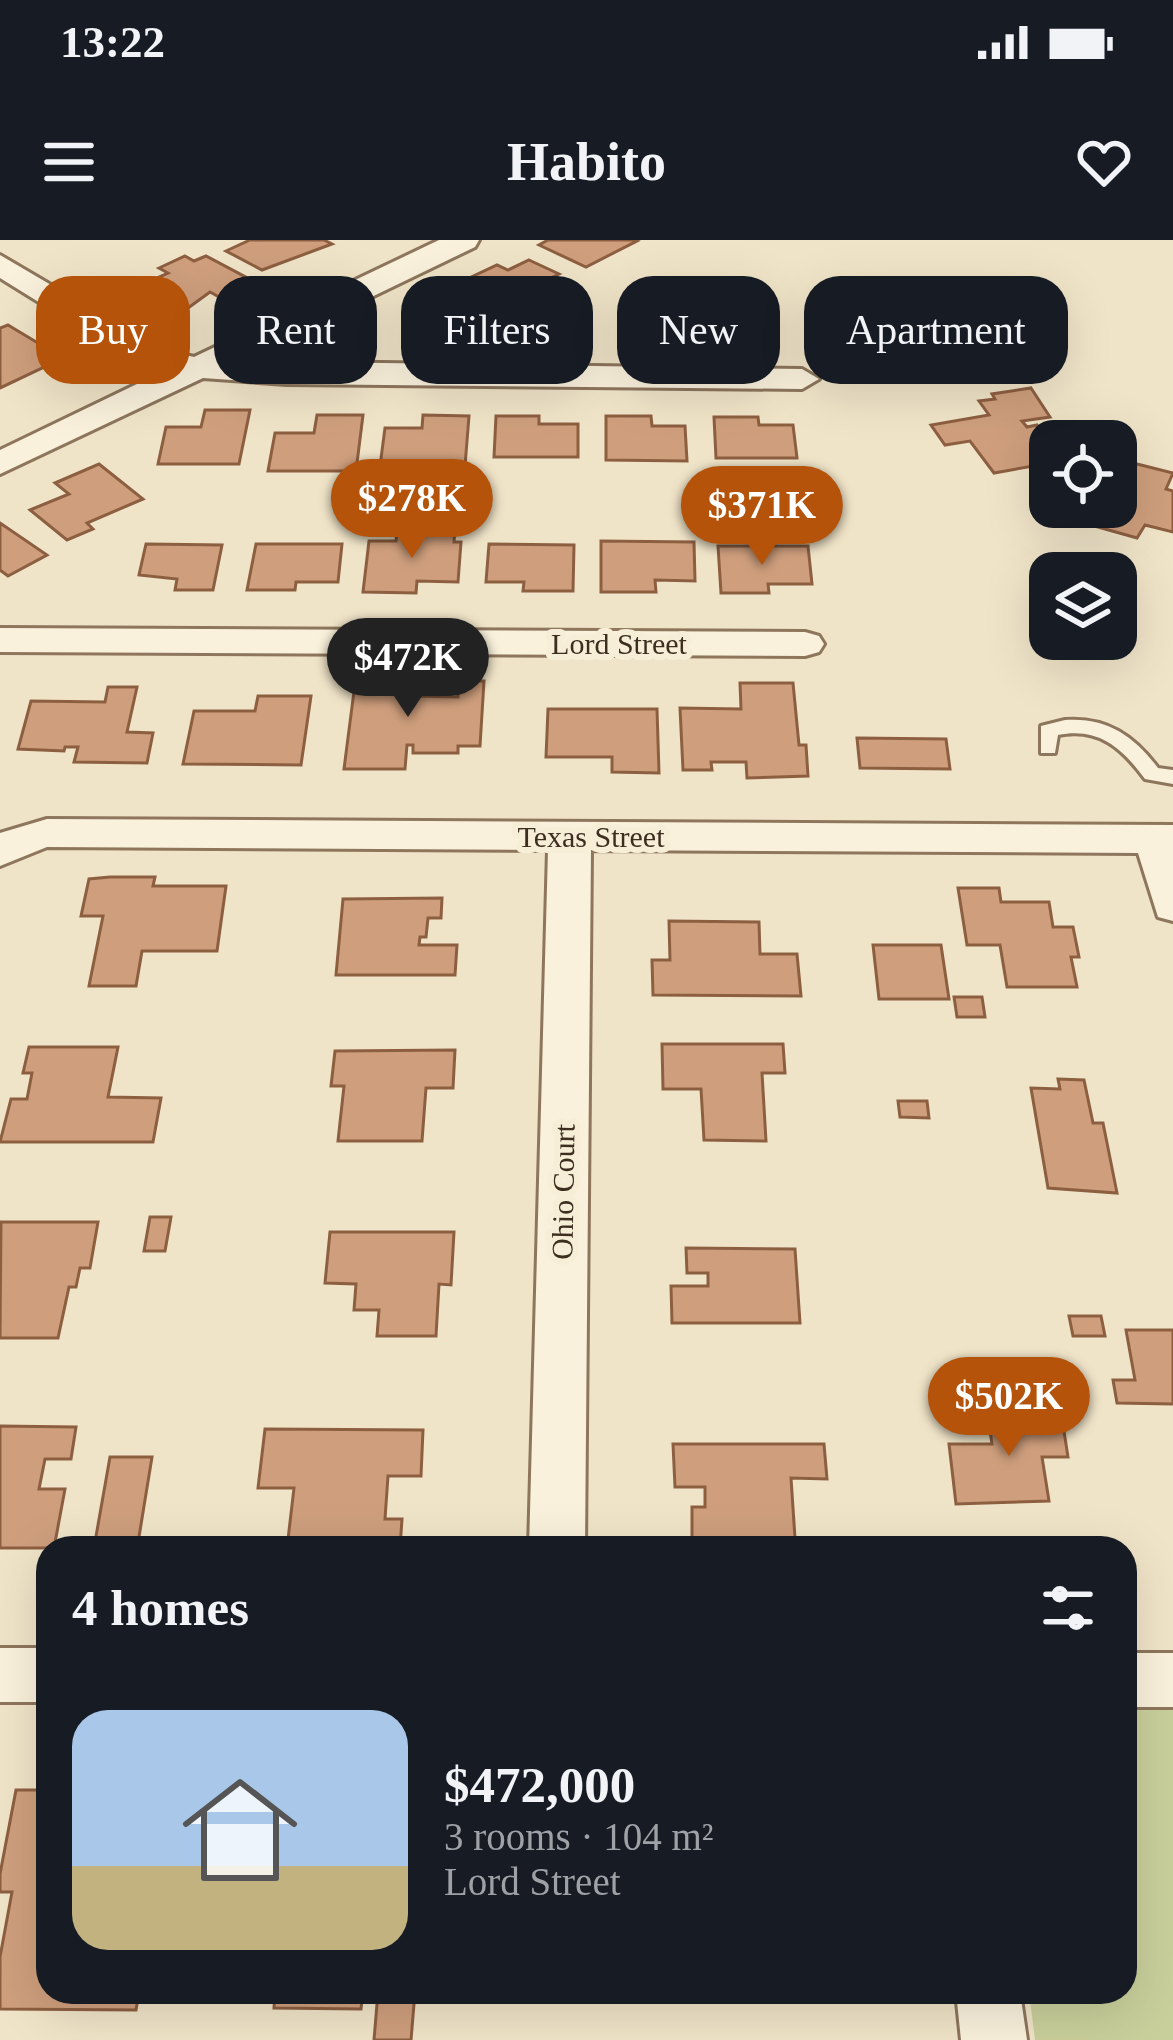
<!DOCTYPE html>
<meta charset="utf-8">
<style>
body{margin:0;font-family:Georgia,serif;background:#242831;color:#f1f3f6;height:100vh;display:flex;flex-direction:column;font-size:45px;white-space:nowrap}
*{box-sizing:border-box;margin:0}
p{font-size:39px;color:#9ea1a6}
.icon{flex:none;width:66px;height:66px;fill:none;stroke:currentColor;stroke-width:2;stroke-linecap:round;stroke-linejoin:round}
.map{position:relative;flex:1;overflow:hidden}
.panel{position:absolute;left:36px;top:1296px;width:1101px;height:468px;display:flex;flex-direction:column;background:#171b24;border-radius:36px;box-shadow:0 12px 48px #0002}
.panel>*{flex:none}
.banner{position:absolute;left:36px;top:36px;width:1101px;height:108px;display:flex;gap:24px}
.tools{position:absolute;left:1029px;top:180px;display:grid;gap:24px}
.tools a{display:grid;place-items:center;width:108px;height:108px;border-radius:24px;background:#171b24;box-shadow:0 12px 48px #0002;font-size:60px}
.price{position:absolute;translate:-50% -102px;padding:0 27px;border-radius:42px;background:#b45309;color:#fff;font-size:39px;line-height:78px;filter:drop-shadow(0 3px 6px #0008)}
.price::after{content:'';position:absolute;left:50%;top:72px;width:36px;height:27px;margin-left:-18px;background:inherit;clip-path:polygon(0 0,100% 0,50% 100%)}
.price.on{background:#222;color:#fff}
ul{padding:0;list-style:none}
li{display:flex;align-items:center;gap:36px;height:300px;padding:0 36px}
li span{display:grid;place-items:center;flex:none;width:336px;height:240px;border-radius:36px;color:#555}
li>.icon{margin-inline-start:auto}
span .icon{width:144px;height:144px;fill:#fffc;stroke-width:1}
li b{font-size:51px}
h2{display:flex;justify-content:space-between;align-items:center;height:144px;padding:0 36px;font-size:51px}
.chip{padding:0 42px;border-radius:36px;background:#171b24;box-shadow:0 12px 48px #0002;font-size:42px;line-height:108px}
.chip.on{background:#b45309;color:#fff}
.status{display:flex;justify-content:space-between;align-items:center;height:84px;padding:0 60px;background:#171b24;direction:ltr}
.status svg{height:33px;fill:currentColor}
header{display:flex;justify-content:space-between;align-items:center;height:156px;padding:0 36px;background:#171b24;font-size:54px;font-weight:700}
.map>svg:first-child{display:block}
</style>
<div class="status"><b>13:22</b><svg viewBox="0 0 49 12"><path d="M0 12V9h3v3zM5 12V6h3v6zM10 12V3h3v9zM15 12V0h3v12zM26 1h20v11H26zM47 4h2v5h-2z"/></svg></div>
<header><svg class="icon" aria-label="menu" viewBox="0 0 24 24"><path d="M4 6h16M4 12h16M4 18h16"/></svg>Habito<svg class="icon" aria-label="heart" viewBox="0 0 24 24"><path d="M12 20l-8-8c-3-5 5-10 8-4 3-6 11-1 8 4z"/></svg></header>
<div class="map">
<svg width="1173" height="1800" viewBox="0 0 1173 1800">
<rect width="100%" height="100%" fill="#f0e4c8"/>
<!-- green -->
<polygon fill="#c9cf9b" points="1125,1421 1173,1422 1173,1800 1035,1800 1029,1752 1125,1752"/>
<!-- building -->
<g fill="#cf9f7d" stroke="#8d5f41" stroke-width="3">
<polygon points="250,0 324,0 332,4 262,30 226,11"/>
<polygon points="548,0 634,0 637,1 586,27 539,5"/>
<polygon points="185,16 194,21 206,16 255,42 221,58 210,52 184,71 139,46 168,33 159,28"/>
<polygon points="529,20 559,34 549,39 560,45 515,64 467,39 497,25 508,30"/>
<polygon points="987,48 1048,68 1031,88 1020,84 1015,89 1049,100 1024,123 946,91 932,102 878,84 913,55 960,71"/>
<polygon points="446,51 491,74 453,94 441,88 432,93 407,80 432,67 422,63"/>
<polygon points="704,58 734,58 735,67 766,67 769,95 726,95 725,87 691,87 689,64 705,64"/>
<polygon points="8,85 63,118 0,148 0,88"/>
<polygon points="1031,148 1050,177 1022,181 1027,187 1037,185 1050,203 1050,223 994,233 970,201 945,205 931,185 989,175 979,161 995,159 992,154"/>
<polygon points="205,170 250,170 239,224 158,224 166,187 201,187"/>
<polygon points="317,175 363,175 356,231 268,231 275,193 314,193"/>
<polygon points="423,175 469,176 465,226 380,226 385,188 422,188"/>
<polygon points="496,176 539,176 539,184 578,184 578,217 494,217"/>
<polygon points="606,176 651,176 652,186 685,186 687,221 606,220"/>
<polygon points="714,177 758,177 759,185 793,185 797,218 716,218"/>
<polygon points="99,224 143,259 87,283 93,289 67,300 30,270 69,254 55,243"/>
<polygon points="1137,224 1173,233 1166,249 1173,251 1173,292 1145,285 1137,298 1098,287 1110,267 1116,267 1116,257"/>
<polygon points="0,283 47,315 8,336 0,330"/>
<polygon points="397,290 455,290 454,302 461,302 458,342 417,341 416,353 363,352 369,301 396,301"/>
<polygon points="601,301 694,302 695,341 655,340 656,352 601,352"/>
<polygon points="146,304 222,305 213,350 175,350 177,339 139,335"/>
<polygon points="256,304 342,304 338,342 296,342 295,350 247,350"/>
<polygon points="489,304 574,305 573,351 523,351 524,342 486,342"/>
<polygon points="718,306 808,306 812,344 768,344 769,353 721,353"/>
<polygon points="357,428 414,429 412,456 458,457 458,441 484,441 480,506 458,506 458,513 413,513 413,505 407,505 405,529 344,529"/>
<polygon points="740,443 793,443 799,505 806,505 808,536 747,538 746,522 711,522 712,530 683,530 680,468 741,469"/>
<polygon points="108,447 137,447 127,492 153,493 147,523 74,522 78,507 65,507 64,511 18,509 31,461 105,462"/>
<polygon points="258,456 311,456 301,525 183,524 194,471 255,471"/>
<polygon points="548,469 657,469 659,533 612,532 612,517 546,517"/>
<polygon points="857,498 946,499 950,529 860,528"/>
<polygon points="110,637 155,637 153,646 226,646 217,711 142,711 136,746 89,746 103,676 81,676 89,639"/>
<polygon points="958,648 999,648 1001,662 1049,662 1053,687 1073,687 1079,717 1071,717 1077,747 1007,747 1000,705 967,705"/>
<polygon points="442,658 441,678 428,678 426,697 420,697 419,705 457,705 455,735 336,735 343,659"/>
<polygon points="669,681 759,682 760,714 797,714 801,756 653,755 652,720 670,720"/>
<polygon points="873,705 941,705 949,759 879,759"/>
<polygon points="954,757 982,757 985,777 957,777"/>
<polygon points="662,804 783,804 785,833 762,833 766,901 704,900 701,849 663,849"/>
<polygon points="29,807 118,807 108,857 161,858 153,902 0,902 11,859 27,859 32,833 23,833"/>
<polygon points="455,810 453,848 426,848 422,901 338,901 344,846 331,846 335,811"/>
<polygon points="1058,839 1084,840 1093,883 1103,883 1117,953 1048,948 1031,848 1060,849"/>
<polygon points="898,861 927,861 929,878 900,877"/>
<polygon points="150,977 171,977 165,1011 144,1011"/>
<polygon points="1,982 98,982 90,1028 80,1028 76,1047 69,1047 58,1098 0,1098"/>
<polygon points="330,992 454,992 451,1045 439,1044 436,1096 377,1096 379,1070 354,1070 356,1044 325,1043"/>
<polygon points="686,1008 795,1009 800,1083 672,1083 671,1046 708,1046 708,1033 687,1033"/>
<polygon points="1069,1076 1101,1076 1105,1096 1073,1096"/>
<polygon points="1126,1090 1173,1090 1173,1164 1117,1163 1113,1140 1135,1140"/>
<polygon points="1051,1125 1071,1125 1077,1163 1057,1163"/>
<polygon points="987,1171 1061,1172 1068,1217 1042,1217 1049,1261 956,1264 949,1204 992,1204"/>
<polygon points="0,1186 76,1187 71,1219 45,1219 39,1249 65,1249 54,1308 0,1308"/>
<polygon points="265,1189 423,1190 421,1236 388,1236 385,1279 402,1279 400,1308 287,1308 294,1248 258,1248"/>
<polygon points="673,1204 824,1204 827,1239 791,1238 795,1298 692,1298 692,1267 705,1267 705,1247 675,1247"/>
<polygon points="110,1217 152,1217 138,1303 95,1302"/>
<polygon points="16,1550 48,1550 48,1752 139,1752 136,1770 0,1769 0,1717 12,1652 0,1652 0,1634"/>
<polygon points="275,1752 363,1752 361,1769 274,1768"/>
<polygon points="378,1752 415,1752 411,1800 374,1800"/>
</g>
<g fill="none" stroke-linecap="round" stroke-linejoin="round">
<!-- lane casing -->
<g stroke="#8d765c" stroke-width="6">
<path id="lane" d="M1065 480C1107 477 1134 496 1158 528L1173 530V544L1145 539C1122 508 1099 487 1058 495L1055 513H1041V486Z"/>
</g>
<!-- street casing -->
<g stroke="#8d765c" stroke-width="6">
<g id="street">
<polygon points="439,0 479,0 475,7 239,121 802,129 819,139 802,149 286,144 203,138 0,234 0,210 166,130 137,123 0,38 0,15 160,109 194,117"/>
<polygon points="0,388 805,392 819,396 824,404 819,412 805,416 0,412"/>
<polygon points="47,579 1173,585 1173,681 1158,677 1138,613 591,610 585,1308 529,1308 548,610 47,607 0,626 0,593"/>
<rect x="0" y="1408" width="48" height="54"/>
<rect x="1125" y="1413" width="48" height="54"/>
<polygon points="956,1752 1020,1752 1027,1800 961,1800"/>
</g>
</g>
<!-- lane -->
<use href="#lane" fill="#faf1dc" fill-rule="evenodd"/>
<!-- street -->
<use href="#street" fill="#faf1dc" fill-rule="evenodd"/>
</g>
<g text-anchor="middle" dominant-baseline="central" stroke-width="12" stroke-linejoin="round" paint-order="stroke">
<!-- street labels -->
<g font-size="30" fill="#3d2e20" stroke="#f7eed8">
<text x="619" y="403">Lord Street</text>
<text x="591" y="596">Texas Street</text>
<text transform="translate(563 952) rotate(-89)">Ohio Court</text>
</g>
</g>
</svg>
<div class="tools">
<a><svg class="icon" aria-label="locate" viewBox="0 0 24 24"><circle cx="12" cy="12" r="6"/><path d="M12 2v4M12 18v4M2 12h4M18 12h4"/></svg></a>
<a><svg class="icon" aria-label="layers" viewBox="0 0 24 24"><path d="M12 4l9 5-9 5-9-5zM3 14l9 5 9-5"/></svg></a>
</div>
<b class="price" style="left:412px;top:321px">$278K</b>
<b class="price" style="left:762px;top:328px">$371K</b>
<b class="price on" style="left:408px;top:480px">$472K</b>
<b class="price" style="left:1009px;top:1219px">$502K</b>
<div class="banner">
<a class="chip on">Buy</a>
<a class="chip">Rent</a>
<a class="chip">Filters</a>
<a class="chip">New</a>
<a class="chip">Apartment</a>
</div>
<section class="panel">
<h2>4 homes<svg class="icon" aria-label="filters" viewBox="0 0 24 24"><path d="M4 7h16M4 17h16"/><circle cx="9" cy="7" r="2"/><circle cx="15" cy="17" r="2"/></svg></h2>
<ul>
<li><span style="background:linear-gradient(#a9c7e8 65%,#c2b280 0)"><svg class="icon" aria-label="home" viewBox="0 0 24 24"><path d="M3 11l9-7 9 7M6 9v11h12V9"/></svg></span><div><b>$472,000</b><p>3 rooms · 104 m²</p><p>Lord Street</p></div></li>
</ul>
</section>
</div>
